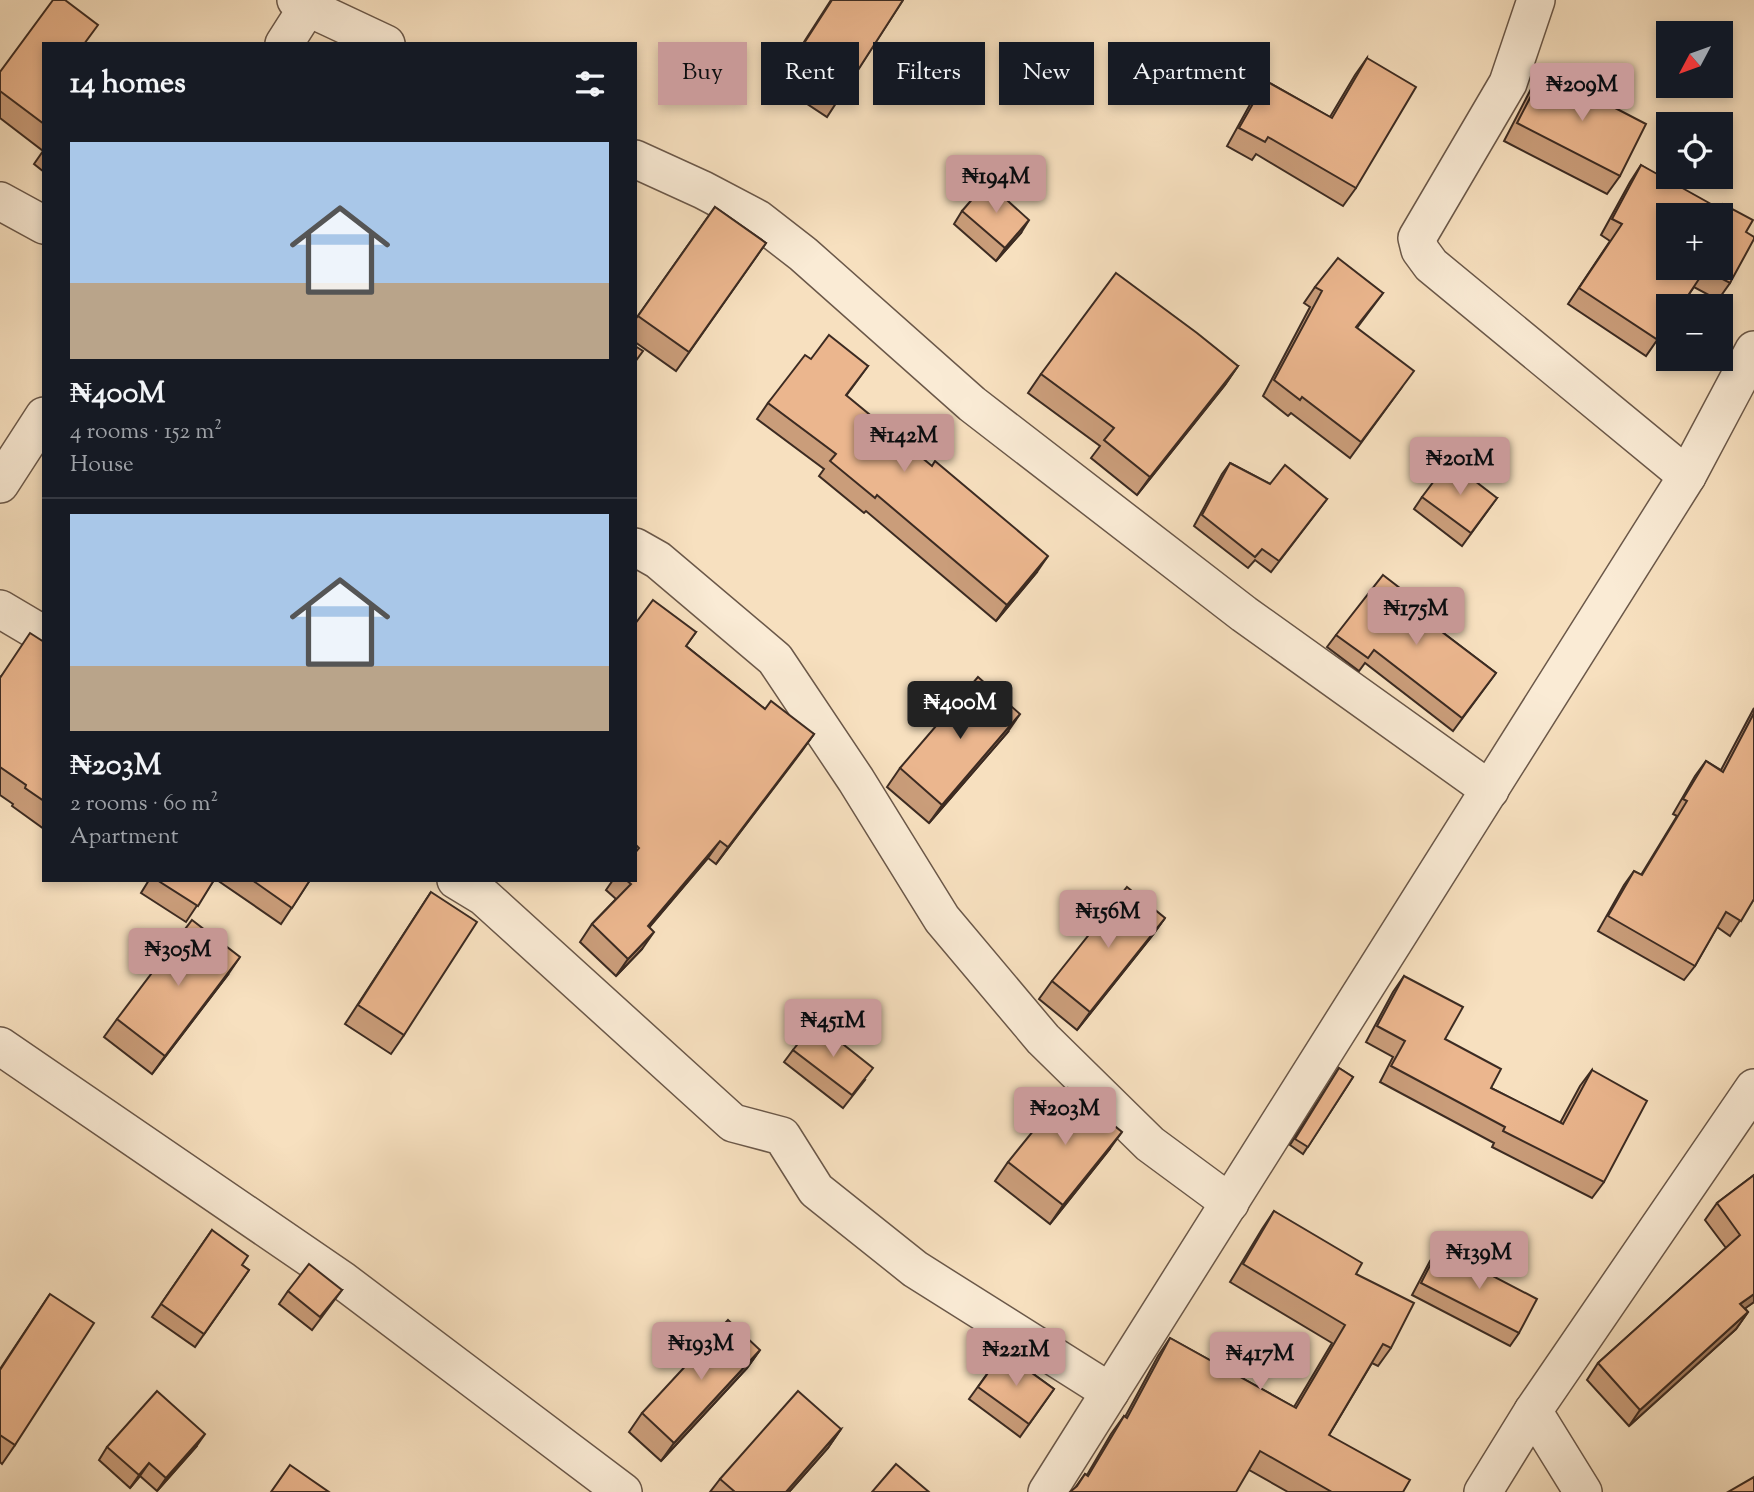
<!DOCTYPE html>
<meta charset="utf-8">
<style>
body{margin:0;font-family:"Sorts Mill Goudy",serif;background:#242831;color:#f1f3f6;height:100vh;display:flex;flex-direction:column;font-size:26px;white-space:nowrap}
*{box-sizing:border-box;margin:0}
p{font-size:23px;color:#9ea1a6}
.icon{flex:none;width:38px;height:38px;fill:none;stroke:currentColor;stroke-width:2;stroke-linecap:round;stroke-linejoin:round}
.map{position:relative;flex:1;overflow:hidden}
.drawer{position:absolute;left:42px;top:42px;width:595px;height:840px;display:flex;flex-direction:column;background:#171b24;border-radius:0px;box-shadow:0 4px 10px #0003}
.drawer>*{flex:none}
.guide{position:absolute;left:658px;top:42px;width:665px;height:63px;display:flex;gap:14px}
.needle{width:46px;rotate:229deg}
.controls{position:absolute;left:1656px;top:21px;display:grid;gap:14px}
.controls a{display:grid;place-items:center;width:77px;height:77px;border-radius:0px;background:#171b24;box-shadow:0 4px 10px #0003;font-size:35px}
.price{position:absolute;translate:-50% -60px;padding:0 16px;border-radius:7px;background:#c59692;color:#111;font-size:23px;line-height:46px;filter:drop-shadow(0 2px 4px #0008)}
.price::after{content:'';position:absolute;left:50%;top:42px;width:21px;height:16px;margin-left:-10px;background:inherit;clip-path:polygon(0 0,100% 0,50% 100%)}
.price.active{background:#222;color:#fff}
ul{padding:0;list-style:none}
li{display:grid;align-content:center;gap:14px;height:371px;padding:0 28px}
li+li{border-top:2px solid #363941}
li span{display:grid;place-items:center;height:217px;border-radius:0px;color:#555}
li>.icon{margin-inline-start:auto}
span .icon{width:126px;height:126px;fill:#fffc;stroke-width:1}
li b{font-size:30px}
h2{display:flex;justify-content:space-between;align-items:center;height:84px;padding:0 28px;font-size:30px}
.tag{padding:0 24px;border-radius:0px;background:#171b24;box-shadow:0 4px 10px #0003;font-size:24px;line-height:63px}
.tag.active{background:#c59692;color:#111}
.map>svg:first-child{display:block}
</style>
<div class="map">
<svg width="1754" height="1492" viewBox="0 0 1754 1492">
<rect width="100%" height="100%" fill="#f7e0bf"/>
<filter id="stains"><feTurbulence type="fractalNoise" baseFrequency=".00286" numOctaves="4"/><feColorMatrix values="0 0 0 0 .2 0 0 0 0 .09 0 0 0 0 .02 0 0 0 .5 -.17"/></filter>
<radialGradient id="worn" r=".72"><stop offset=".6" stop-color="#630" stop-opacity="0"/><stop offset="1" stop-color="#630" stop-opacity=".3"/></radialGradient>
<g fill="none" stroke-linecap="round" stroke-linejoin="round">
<!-- minor casing -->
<g stroke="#6b5849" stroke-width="40">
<g id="minor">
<polyline points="296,0 307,7 386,44"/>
<polyline points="1536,0 1508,83 1417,238 1420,250 1431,265 1687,476"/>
<polyline points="284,44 312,0"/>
<polyline points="635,159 703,190 758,219 803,254 972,404 1244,614 1490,790"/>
<polyline points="0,201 44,225"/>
<polyline points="0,484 44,416"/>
<polyline points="635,547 658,560 775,659 856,780 942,919 1043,1039 1150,1144 1230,1203"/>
<polyline points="0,609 44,635"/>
<polyline points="456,880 484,897 733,1123 782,1136 816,1190 915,1269 1110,1392"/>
<polyline points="0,1046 342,1280 623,1492"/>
<polyline points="1533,1411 1583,1492"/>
<polyline points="1047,1492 1687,476 1754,350"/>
<polyline points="1483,1492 1533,1411 1754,1088"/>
</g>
</g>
<!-- minor -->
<use href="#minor" stroke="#faebd5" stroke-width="37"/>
</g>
<!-- wall -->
<g fill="#ca9d7a" stroke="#3c2b22" stroke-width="2">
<polygon points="831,0 903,0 827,117 777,84"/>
<polygon points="44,44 44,172 34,164 43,151 0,118 0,72"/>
<polygon points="1367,58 1356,188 1343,206 1256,154 1252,160 1227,146 1253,99 1266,81 1330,117 1355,75"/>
<polygon points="1544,71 1620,176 1607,194 1504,141 1531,89"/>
<polygon points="1641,165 1746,232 1730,283 1718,300 1694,287 1646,356 1568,304 1610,241 1601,235 1630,182"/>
<polygon points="715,207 766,243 676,371 635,342 635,320"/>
<polygon points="962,211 1021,233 996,261 954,224"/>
<polygon points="1315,287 1383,293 1357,328 1402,387 1350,458 1291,413 1288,416 1263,396 1310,307 1304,303"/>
<polygon points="811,359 868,366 846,396 1037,572 996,621 866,511 864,513 819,476 824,469 757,419 768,403"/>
<polygon points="1238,366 1225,385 1137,495 1091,458 1100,446 1028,393 1041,374"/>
<polygon points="1230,463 1270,484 1327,499 1271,572 1255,560 1248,568 1194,526 1222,474"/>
<polygon points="1422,497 1497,498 1462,546 1414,509"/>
<polygon points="1409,607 1496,673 1453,731 1365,663 1359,671 1327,647 1336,635"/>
<polygon points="635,624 696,632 686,646 765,709 814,734 716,864 708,858 649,927 642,949 616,976 580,942 592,924 616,899 606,890 613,880 635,880"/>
<polygon points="44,642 44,829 12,806 13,804 0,795 0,677"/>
<polygon points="1754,708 1754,899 1730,936 1717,927 1695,966 1684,980 1598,931 1624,885 1634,871 1641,875 1677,816 1673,814 1695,776 1706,761 1721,770"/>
<polygon points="1007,733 929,823 887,787 900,768"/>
<polygon points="149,880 214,880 186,922 141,893"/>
<polygon points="217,880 310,880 281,924"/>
<polygon points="431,892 404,1035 391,1054 345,1024"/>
<polygon points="1165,918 1152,936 1077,1030 1039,999 1052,981"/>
<polygon points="227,976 152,1074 104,1037 117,1019"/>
<polygon points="1404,976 1445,1039 1491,1088 1560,1123 1580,1086 1592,1070 1604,1182 1592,1198 1492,1147 1494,1143 1380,1082 1393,1057 1366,1042 1393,992"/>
<polygon points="793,1050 865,1080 843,1108 784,1062"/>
<polygon points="1339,1068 1353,1077 1303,1154 1290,1145"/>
<polygon points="1109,1150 1050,1224 995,1181 1008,1162"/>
<polygon points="1754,1175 1754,1302 1745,1308 1748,1312 1736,1329 1629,1426 1587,1380 1598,1363 1726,1248 1705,1220 1717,1203"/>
<polygon points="1274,1211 1356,1274 1391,1348 1378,1366 1372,1363 1329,1435 1403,1492 1288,1492 1249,1470 1075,1488 1085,1474 1087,1475 1111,1434 1124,1416 1125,1417 1158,1356 1170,1338 1294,1407 1332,1343 1230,1282 1262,1229"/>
<polygon points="212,1230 242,1265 249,1270 195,1347 152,1317"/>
<polygon points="1439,1248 1519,1333 1510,1346 1412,1295 1430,1261"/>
<polygon points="342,1290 312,1330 279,1304 288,1291"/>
<polygon points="50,1294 15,1445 2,1464 0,1462 0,1369"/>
<polygon points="760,1350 747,1368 661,1461 629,1432 642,1413"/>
<polygon points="1003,1352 1054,1389 1020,1437 969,1399"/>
<polygon points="841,1429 828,1448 789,1492 710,1492 720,1479"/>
<polygon points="107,1447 196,1447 157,1491 140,1476 130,1488 99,1460"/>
</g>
<!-- shaded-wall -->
<g fill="#a47f63" stroke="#3c2b22" stroke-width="2">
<polygon points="1029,220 1021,233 996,261 1005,248"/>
<polygon points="1238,366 1225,385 1137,495 1150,477"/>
<polygon points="1048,556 1037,572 996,621 1007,605"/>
<polygon points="1020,714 1007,733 929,823 942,805"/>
<polygon points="814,734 802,751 716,864 728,847"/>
<polygon points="720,841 708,858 636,943 648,926"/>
<polygon points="1165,918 1152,936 1077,1030 1090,1012"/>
<polygon points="654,932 642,949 616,976 628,959"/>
<polygon points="240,957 227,976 152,1074 165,1056"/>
<polygon points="1122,1132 1109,1150 1050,1224 1063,1205"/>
<polygon points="1754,1294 1754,1302 1729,1320 1740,1304"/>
<polygon points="1748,1312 1736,1329 1629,1426 1640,1410"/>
<polygon points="760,1350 747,1368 661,1461 674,1443"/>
<polygon points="841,1429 828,1448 789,1492 786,1492"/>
<polygon points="205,1434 196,1447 157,1491 166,1478"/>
<polygon points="149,1463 140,1476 130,1488 139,1475"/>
</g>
<!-- building -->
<g fill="#ebb68e" stroke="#3c2b22" stroke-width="2" fill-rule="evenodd">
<polygon points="53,0 65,0 98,25 84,44 44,44 44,124 0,91 0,72"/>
<polygon points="832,0 903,0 840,98 790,65"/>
<polygon points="1367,58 1416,87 1356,188 1268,137 1265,142 1239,128 1266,81 1332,118"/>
<polygon points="1544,71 1646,124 1620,176 1517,123"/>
<path d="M1641 165 1720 209 1723 204 1753 220 1746 232 1754 237V239L1730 283 1705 270 1681 306H1668V325L1658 340 1579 288 1622 224 1612 219ZM1668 215H1720V268H1668Z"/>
<polygon points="987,182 1029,220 1005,248 962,211"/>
<polygon points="715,207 766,243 689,352 638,316"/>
<polygon points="1338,258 1383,293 1356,327 1414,371 1361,442 1302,397 1300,400 1274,380 1322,291 1315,287"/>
<polygon points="1116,273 1197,333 1238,366 1150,477 1104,440 1114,428 1041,374"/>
<polygon points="829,335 868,366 846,395 932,466 935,461 1048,556 1007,605 877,495 875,498 830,461 836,454 768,403 805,355 811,359"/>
<polygon points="635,346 643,351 635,362"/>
<polygon points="1449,461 1497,498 1471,533 1422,497"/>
<polygon points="1230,463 1270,484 1285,465 1327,499 1279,561 1262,549 1255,557 1202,515"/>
<polygon points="1383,575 1414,599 1408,606 1496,673 1462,718 1374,650 1368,658 1336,635"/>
<polygon points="653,600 696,632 686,646 765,709 771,701 814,734 728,847 720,841 648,926 654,932 628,959 592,924 631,884 626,880 635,880 635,853 639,848 635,844 635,624"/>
<polygon points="30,633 44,642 44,801 25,788 26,785 0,767 0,678"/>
<polygon points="978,677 1020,714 942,805 900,768"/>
<polygon points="1754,713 1754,899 1741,921 1726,912 1695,966 1608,916 1634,871 1642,875 1687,801 1683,799 1706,761 1723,772"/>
<polygon points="157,880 214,880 198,906"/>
<polygon points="252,880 310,880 292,908"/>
<polygon points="1127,887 1165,918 1090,1012 1052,981"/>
<polygon points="431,892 477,922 404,1035 358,1005"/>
<polygon points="192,920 240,957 165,1056 117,1019"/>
<polygon points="1404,976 1463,1007 1445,1039 1501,1069 1491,1088 1563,1124 1592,1070 1647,1101 1604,1182 1503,1131 1505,1127 1391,1066 1405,1041 1377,1026"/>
<polygon points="815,1022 873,1068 852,1095 793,1050"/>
<polygon points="1339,1068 1353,1077 1308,1147 1295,1139"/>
<polygon points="1068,1088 1122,1132 1063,1205 1008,1162"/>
<polygon points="1754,1175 1754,1294 1740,1304 1748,1312 1640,1410 1598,1363 1740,1235 1717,1203"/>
<polygon points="1274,1211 1362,1263 1356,1274 1414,1303 1391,1348 1383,1344 1329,1435 1410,1480 1403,1492 1332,1492 1260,1451 1236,1492 1070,1492 1077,1486 1085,1474 1088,1476 1124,1416 1127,1418 1170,1338 1296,1408 1345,1325 1243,1264"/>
<polygon points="212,1230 248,1256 242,1265 249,1270 204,1334 161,1304"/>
<polygon points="1439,1248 1537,1299 1519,1333 1421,1283"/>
<polygon points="309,1264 342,1290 320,1317 288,1291"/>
<polygon points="50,1294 94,1323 15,1445 0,1435 0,1370"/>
<polygon points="728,1320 760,1350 674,1443 642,1413"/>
<polygon points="1003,1352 1054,1389 1029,1424 978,1387"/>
<polygon points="157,1391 205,1434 166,1478 149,1463 139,1475 107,1447"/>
<polygon points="798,1391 841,1429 786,1492 735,1492 720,1479"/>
<polygon points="896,1464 929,1492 872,1492"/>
<polygon points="290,1465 329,1492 271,1492"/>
<polygon points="1754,1477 1754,1492 1728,1492"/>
</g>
<rect width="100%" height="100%" filter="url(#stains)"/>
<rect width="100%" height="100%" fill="url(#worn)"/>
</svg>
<div class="controls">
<a><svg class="needle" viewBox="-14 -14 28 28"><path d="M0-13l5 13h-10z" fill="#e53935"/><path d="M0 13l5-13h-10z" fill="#9ea1a6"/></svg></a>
<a><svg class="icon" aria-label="locate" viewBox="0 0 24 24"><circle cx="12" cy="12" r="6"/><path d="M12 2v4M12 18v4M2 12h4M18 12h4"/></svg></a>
<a>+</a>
<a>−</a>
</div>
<b class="price" style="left:1582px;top:123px">₦209M</b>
<b class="price" style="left:996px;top:215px">₦194M</b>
<b class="price" style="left:904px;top:474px">₦142M</b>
<b class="price" style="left:1460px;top:497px">₦201M</b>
<b class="price" style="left:1416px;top:647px">₦175M</b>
<b class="price active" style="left:960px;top:741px">₦400M</b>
<b class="price" style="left:1108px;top:950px">₦156M</b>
<b class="price" style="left:178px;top:988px">₦305M</b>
<b class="price" style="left:833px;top:1059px">₦451M</b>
<b class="price" style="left:1065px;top:1147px">₦203M</b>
<b class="price" style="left:1479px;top:1291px">₦139M</b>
<b class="price" style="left:701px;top:1382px">₦193M</b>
<b class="price" style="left:1016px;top:1388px">₦221M</b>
<b class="price" style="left:1260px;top:1392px">₦417M</b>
<div class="guide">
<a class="tag active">Buy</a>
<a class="tag">Rent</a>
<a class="tag">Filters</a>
<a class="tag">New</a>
<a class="tag">Apartment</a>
</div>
<section class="drawer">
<h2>14 homes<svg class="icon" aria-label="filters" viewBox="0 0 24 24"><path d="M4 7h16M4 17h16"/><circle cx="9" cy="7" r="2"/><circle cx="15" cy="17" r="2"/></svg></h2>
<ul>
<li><span style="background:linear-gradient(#a9c7e8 65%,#b9a48a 0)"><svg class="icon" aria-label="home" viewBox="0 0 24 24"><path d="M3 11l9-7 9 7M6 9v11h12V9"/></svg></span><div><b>₦400M</b><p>4 rooms · 152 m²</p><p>House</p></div></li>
<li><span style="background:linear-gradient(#a9c7e8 70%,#b9a48a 0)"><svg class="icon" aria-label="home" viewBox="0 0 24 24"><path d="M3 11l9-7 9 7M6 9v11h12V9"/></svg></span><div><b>₦203M</b><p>2 rooms · 60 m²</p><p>Apartment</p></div></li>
</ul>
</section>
</div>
